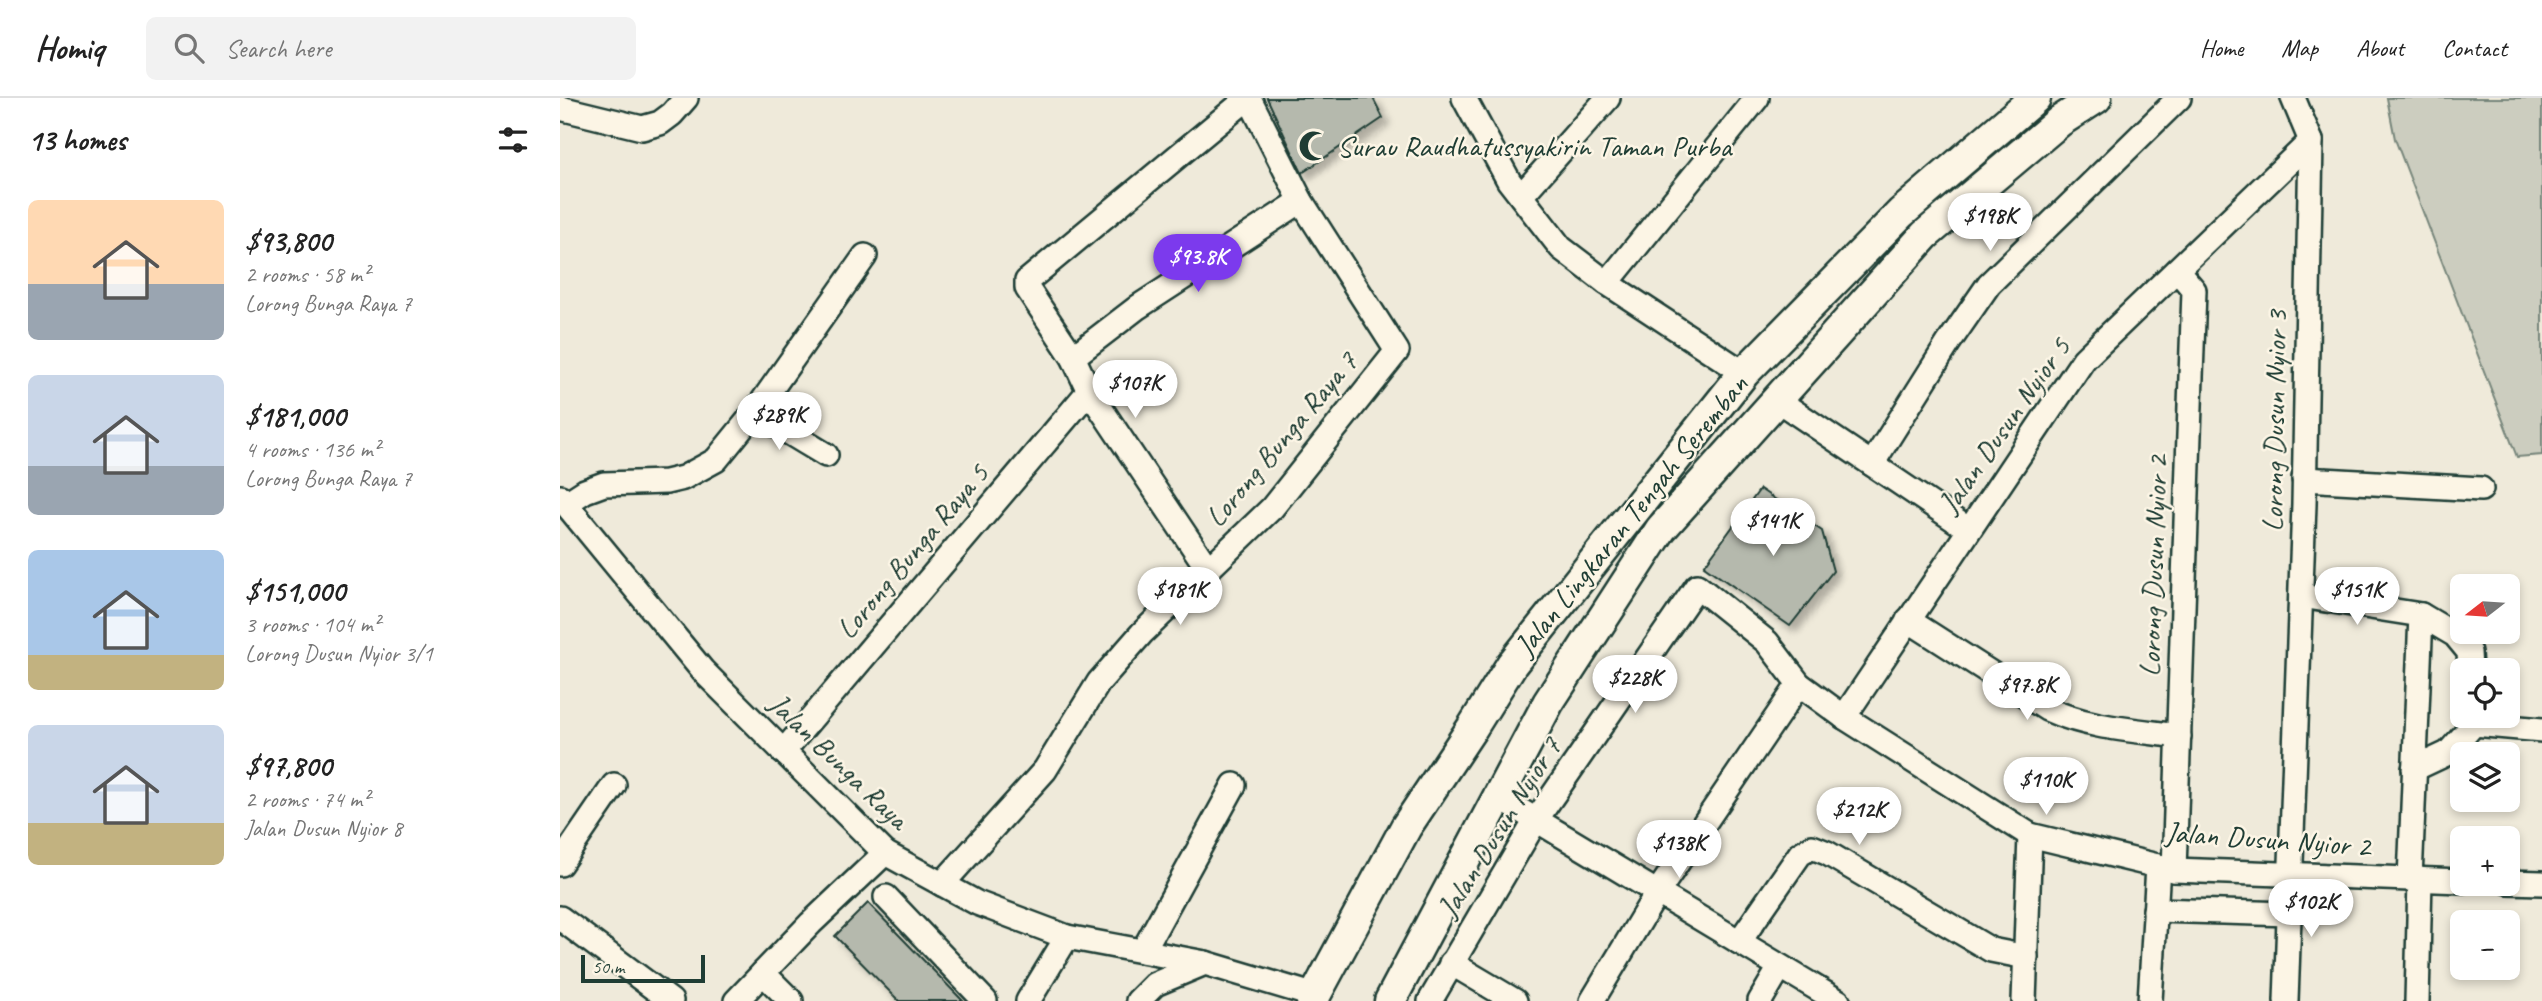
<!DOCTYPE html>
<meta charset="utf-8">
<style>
body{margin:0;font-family:Caveat,sans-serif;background:#f2f2f2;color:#222;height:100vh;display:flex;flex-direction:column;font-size:26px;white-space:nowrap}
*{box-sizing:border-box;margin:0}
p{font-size:23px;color:#767676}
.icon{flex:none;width:38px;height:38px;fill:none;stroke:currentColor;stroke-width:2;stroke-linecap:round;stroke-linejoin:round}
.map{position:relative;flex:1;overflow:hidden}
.sheet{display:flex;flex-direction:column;background:#fff;width:560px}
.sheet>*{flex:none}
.needle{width:46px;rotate:253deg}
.buttons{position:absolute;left:1890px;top:476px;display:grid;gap:14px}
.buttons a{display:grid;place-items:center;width:70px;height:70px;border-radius:10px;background:#fff;box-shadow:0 4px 10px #0003;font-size:35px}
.scale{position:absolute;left:21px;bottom:18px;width:124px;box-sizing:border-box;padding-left:7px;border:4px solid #1f3d34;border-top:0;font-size:19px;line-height:24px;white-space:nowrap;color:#1f3d34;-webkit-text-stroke:5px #fcf5e5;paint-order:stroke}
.price{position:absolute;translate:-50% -60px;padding:0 16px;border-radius:24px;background:#fff;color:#222;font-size:23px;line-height:46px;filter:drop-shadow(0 2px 4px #0008)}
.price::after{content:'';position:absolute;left:50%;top:42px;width:21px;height:16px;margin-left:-10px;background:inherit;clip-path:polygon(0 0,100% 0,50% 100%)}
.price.current{background:#7c3aed;color:#fff}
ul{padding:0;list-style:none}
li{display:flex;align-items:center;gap:21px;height:175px;padding:0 28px}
li span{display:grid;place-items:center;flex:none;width:196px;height:140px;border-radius:10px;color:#555}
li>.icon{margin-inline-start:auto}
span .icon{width:84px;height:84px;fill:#fffc;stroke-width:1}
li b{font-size:30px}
h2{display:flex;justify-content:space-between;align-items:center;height:84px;padding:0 28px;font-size:30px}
header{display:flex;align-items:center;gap:42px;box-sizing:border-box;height:98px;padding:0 35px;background:#fff;border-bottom:2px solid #e0e0e0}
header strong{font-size:33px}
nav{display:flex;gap:38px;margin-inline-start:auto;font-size:24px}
.search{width:490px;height:63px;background:#f2f2f2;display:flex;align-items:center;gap:18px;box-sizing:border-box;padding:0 24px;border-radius:10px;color:#767676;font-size:26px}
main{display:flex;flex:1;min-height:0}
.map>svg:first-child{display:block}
</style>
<header>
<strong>Homiq</strong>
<div class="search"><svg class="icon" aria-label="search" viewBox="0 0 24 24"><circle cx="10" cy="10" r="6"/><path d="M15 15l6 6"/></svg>Search here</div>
<nav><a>Home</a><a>Map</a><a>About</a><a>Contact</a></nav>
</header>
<main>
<section class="sheet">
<h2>13 homes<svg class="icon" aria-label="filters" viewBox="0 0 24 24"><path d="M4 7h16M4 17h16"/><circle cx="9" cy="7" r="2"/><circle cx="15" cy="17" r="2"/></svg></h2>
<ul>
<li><span style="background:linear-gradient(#ffd9b3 60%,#9aa5b1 0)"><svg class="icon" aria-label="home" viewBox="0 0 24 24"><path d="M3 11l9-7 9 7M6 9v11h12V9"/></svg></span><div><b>$93,800</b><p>2 rooms · 58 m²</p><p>Lorong Bunga Raya 7</p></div></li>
<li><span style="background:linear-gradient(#c9d6e8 65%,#9aa5b1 0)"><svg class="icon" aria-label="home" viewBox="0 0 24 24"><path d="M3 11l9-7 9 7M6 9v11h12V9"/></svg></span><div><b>$181,000</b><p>4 rooms · 136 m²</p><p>Lorong Bunga Raya 7</p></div></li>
<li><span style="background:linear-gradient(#a9c7e8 75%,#c2b280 0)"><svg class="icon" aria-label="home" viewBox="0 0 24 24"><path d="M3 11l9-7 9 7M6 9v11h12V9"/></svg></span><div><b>$151,000</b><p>3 rooms · 104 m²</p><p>Lorong Dusun Nyior 3/1</p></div></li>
<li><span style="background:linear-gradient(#c9d6e8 70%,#c2b280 0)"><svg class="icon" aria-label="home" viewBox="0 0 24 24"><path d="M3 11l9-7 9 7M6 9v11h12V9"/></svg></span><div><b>$97,800</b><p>2 rooms · 74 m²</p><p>Jalan Dusun Nyior 8</p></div></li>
</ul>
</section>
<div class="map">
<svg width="1982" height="903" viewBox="0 0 1982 903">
<defs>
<filter id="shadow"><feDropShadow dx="6" dy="6" stdDeviation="3.5" flood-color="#0004"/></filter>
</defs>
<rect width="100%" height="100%" fill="#efeada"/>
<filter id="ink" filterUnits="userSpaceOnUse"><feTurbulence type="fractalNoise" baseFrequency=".0143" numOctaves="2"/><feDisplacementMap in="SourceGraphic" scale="14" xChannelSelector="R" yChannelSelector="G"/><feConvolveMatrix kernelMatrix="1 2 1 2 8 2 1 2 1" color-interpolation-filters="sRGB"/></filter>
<g filter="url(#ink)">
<!-- green -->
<polygon fill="#cccdbf" stroke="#76857a" stroke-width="2" points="1827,0 1982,0 1982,357 1957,359 1835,41"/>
<!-- building -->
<g fill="#b5b9ad" stroke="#1f3d34" stroke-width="2" filter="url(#shadow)">
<polygon points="707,0 813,0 823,20 742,75"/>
<polygon points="1200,391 1262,433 1273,473 1230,528 1144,468"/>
<polygon points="308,805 403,903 339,903 275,838"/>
</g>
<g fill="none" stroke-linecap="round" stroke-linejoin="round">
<!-- minor casing -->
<g stroke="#1f3d34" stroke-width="28">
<g id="minor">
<polyline points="904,0 949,83 1001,150 1047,185 1184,275"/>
<polyline points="0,10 82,30 100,25 112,16 126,0"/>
<polyline points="961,98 1048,0"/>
<polyline points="1047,185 1197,0"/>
<polyline points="513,259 578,209 741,103"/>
<polyline points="1217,302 1408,431"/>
<polyline points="195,314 266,357"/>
<polyline points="1312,366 1389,244 1429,186 1619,0"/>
<polyline points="1744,381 1921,391"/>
<polyline points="0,399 143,573 325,755 417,805 507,839 645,865 756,898"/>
<polyline points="5,406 25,393 44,386 106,384 123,380 156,362 195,314 305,158"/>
<polyline points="648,471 529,293 513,259 467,190 467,183 688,0"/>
<polyline points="1741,498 1861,517 1895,537 1909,554 1910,572"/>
<path d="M1348 522 1487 611C1528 630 1574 632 1619 638"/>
<polyline points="1284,619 1524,261 1751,43"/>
<polyline points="1914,626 1982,632"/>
<polyline points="223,654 529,293"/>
<polyline points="1854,671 1888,655 1914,626"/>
<polyline points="938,699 1278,903"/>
<polyline points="0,766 54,687"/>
<polyline points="1614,772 1634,192 1617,172"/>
<polyline points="1850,781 1861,517"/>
<polyline points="1948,784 1982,785"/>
<polyline points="382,786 485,672 539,584 582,535 712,410 837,253 741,103 689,0"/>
<polyline points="326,799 425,903"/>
<polyline points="1595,812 1730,816"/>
<polyline points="0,820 111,903"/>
<polyline points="1179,844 1240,756 1252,749 1267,755 1431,852 1466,859"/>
<polyline points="583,853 674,687"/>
<polyline points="891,865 955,903"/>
<polyline points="203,875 231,903"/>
<polyline points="176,903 251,825 325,755"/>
<polyline points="468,903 507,839"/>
<polyline points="578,903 595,886 645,865"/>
<polyline points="870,903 976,722 1137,488 1207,544 1239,586 1284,619 1470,737 1614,772 1902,783"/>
<polyline points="1032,903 1097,795 1239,586"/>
<polyline points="1200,903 1220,869"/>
<polyline points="1464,903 1470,737"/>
<polyline points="1590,903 1598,768"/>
<polyline points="1726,903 1744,406 1751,43 1733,0"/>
<polyline points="1857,903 1860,781"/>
</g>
</g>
<!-- major casing -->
<g stroke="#1f3d34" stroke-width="35">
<g id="major">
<polyline points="752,903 846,729 912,630 952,566 1184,275 1341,115 1475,0"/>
<polyline points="830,903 988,605 1101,431 1365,137 1500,23 1536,0"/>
</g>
</g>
<!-- minor -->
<use href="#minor" stroke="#fcf5e5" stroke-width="23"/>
<!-- major -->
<use href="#major" stroke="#fcf5e5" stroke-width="30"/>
</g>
</g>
<!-- icons -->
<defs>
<g id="mosque-bare" transform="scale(2.415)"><path d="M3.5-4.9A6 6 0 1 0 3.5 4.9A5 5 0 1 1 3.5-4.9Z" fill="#1f3d34" stroke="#fcf5e5" stroke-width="2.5" paint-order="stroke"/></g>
</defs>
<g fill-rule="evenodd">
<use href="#mosque-bare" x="754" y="48"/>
</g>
<g text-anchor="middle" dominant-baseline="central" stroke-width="5" stroke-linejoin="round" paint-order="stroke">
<!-- poi labels -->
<g font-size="30" fill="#1f3d34" stroke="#fcf5e5" text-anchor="start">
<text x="777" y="48">Surau Raudhatussyakirin Taman Purba</text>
</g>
<!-- street labels -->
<g font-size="30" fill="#1f3d34" stroke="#fcf5e5">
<text transform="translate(1714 323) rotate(-89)">Lorong Dusun Nyior 3</text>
<text transform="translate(1444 327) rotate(-55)">Jalan Dusun Nyior 5</text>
<text transform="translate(721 341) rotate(-50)">Lorong Bunga Raya 7</text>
<text transform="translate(1071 417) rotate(-51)">Jalan Lingkaran Tengah Seremban</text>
<text transform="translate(352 453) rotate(-50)">Lorong Bunga Raya 5</text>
<text transform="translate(1593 468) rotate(-88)">Lorong Dusun Nyior 2</text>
<text transform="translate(279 663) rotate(44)">Jalan Bunga Raya</text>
<text transform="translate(939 729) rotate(-58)">Jalan Dusun Nyior 7</text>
<text transform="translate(1708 741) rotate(4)">Jalan Dusun Nyior 2</text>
</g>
</g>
</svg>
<div class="buttons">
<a><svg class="needle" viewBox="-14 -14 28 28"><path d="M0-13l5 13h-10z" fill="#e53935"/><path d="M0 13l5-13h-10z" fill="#767676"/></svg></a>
<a><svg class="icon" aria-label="locate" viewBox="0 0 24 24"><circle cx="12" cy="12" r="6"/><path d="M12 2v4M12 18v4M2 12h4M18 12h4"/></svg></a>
<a><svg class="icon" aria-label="layers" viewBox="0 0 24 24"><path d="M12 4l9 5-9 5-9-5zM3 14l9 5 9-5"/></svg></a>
<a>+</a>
<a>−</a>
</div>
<div class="scale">50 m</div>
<b class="price" style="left:1430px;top:155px">$198K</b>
<b class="price current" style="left:638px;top:196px">$93.8K</b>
<b class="price" style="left:575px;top:322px">$107K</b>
<b class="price" style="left:219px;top:354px">$289K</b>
<b class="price" style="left:1213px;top:460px">$141K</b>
<b class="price" style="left:620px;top:529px">$181K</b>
<b class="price" style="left:1797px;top:529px">$151K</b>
<b class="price" style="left:1075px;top:617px">$228K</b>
<b class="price" style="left:1467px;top:624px">$97.8K</b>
<b class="price" style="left:1486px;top:719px">$110K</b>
<b class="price" style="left:1299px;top:749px">$212K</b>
<b class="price" style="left:1119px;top:782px">$138K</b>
<b class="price" style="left:1751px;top:841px">$102K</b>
</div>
</main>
